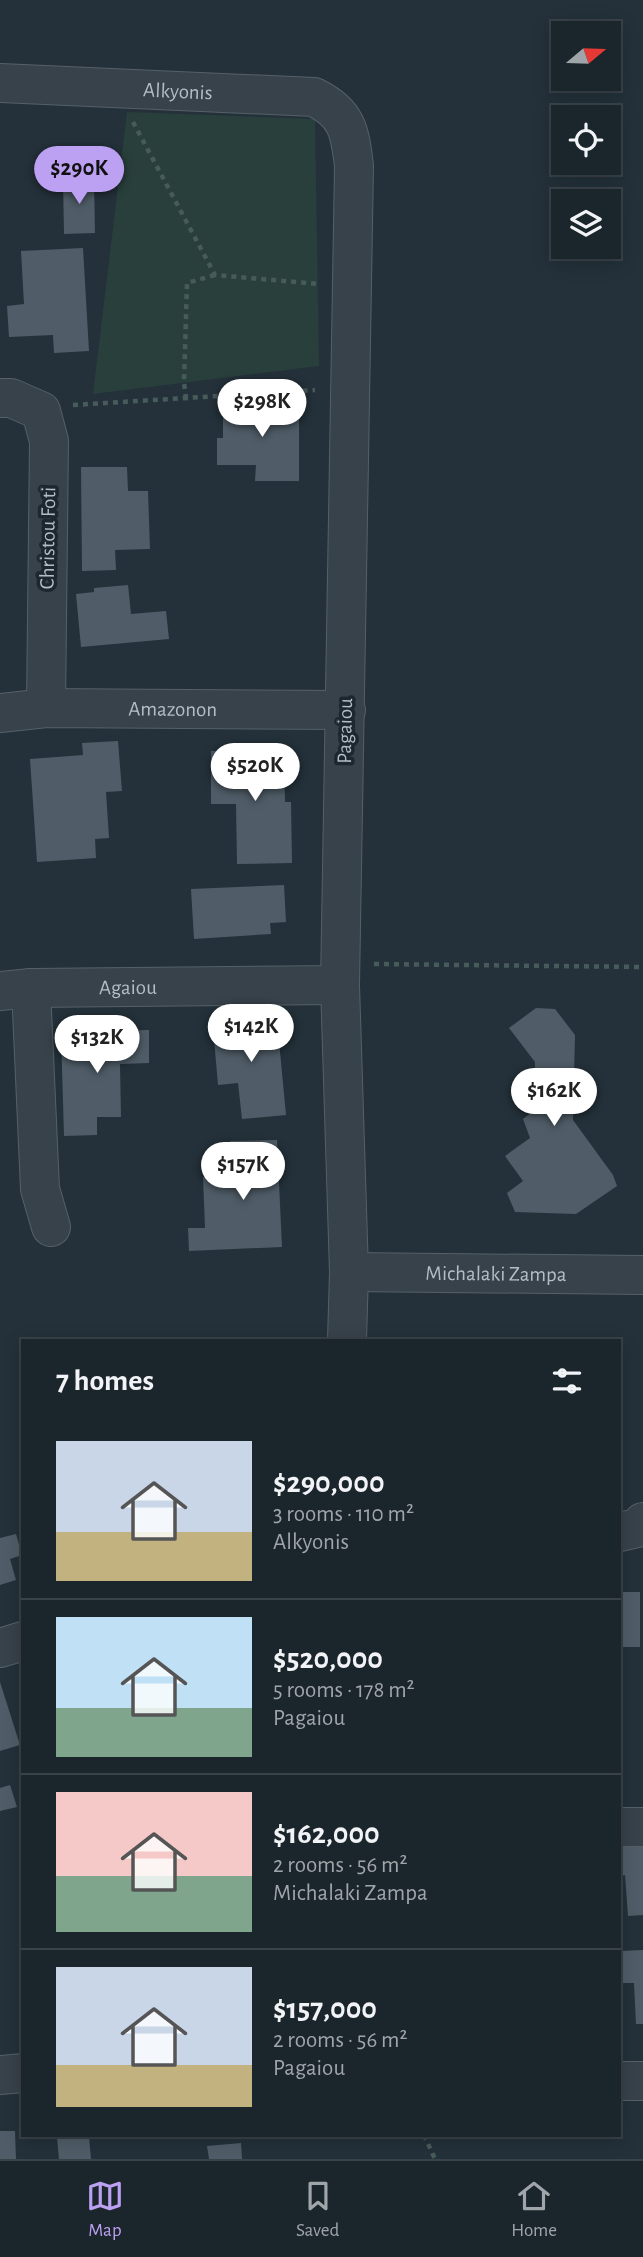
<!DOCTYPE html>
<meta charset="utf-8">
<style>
body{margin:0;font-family:"Alegreya Sans",sans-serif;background:#242d34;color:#f1f3f6;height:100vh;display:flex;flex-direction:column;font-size:26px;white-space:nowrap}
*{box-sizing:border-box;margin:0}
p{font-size:23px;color:#a0a5a9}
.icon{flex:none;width:38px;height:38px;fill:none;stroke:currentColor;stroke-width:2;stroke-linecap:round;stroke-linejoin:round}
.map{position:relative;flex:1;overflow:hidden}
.drawer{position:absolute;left:21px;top:1339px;width:600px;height:798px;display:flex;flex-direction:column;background:#1b252c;border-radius:0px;box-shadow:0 4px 18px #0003,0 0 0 2px #394248}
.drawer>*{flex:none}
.needle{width:46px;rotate:71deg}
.tools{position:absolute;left:551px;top:21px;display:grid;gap:14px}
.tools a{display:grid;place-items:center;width:70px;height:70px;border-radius:0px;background:#1b252c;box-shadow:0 4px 18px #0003,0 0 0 2px #394248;font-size:35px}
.price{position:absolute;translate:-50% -60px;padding:0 16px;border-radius:24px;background:#fff;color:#222;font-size:23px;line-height:46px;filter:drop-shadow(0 2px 4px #0008)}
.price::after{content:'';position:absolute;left:50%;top:42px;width:21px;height:16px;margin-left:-10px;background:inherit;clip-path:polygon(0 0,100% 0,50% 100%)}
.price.selected{background:#bca0f2;color:#111}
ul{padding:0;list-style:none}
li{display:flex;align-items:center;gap:21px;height:175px;padding:0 35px}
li+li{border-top:2px solid #394248}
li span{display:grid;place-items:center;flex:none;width:196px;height:140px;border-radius:0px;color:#555}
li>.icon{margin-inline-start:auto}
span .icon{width:84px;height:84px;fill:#fffc;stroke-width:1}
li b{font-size:30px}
h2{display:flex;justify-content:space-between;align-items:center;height:84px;padding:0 35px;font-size:30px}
.tab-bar{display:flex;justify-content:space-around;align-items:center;height:98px;border-top:2px solid #394248;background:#1b252c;font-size:19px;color:#a0a5a9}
.tab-bar a{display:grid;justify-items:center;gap:4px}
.tab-bar .selected{color:#bca0f2}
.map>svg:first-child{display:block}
</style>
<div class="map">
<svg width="643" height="2159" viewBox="0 0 643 2159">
<rect width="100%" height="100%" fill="#24313a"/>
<!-- green -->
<polygon fill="#293f3c" points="127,112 315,119 319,366 93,394"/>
<!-- building -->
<g fill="#505d68">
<polygon points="63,179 94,179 95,233 64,234"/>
<polygon points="83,248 89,351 54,353 53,335 9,337 7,306 24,304 21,251"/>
<polygon points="223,401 299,402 299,481 255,481 256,465 217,465 217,438 223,438"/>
<polygon points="81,467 127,467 128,491 148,491 150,549 115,550 116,570 82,571"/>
<polygon points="128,585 131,614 166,611 169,639 81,647 76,594 94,592 94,588"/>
<polygon points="118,741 122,791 106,792 109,838 95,839 96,858 37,862 30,759 83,755 82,743"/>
<polygon points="284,750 285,802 291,802 292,863 237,864 236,804 211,804 211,751"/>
<polygon points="284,885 286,922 270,923 271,934 194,939 191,889"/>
<polygon points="536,1008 555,1009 575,1035 573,1120 613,1175 617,1186 576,1214 515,1212 507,1193 523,1181 505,1156 530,1138 523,1119 540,1106 535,1093 535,1062 509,1028"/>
<polygon points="240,1014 241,1023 277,1020 286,1115 242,1119 238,1083 218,1085 212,1016"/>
<polygon points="149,1030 149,1063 120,1064 121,1117 97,1117 97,1135 64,1136 61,1032"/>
<polygon points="277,1140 282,1247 189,1251 188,1228 205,1228 203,1177 232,1176 230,1141"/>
<polygon points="16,1534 22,1555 10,1559 16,1580 0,1585 0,1538"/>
<rect x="620" y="1592" width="20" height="55"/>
<polygon points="0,1682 20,1745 0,1751"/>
<polygon points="10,1785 17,1807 0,1811 0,1788"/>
<polygon points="643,1845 643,1915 628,1916 625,1875 620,1876 620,1846"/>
<polygon points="643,1950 643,2024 636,2024 634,1983 620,1983 620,1951"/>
<polygon points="0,2131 15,2131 16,2159 0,2159"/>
<polygon points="89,2136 91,2159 59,2159 57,2138"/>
<polygon points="241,2143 242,2159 209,2159 207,2146"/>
</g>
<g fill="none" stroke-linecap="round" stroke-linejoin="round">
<!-- minor casing -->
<g stroke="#566068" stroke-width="40">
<g id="minor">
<path id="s1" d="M0 83 314 97C347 113 350 131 354 166L340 985 349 1272 347 1340"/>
<polyline points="0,398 11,398 41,411 49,441 46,708"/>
<path id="s2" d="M0 713 46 708 346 710"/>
<polyline points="31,988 40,1189 51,1227"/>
<path id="s3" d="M0 991 31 988 340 985"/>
<path id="s4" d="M349 1272 643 1275"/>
<polyline points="620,1532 637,1528 643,1522"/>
<polyline points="0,1648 23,1641"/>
<polyline points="620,1827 643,1827"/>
<polyline points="0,2075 23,2073"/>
<polyline points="620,2081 643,2081"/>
</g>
</g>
<!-- path -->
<g stroke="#485b5b" stroke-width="4.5" stroke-dasharray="5 5" stroke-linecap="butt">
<polyline points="133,122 215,275 319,284"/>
<polyline points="186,399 184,383 187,283 215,275"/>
<polyline points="73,405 315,390"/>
<polyline points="374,964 643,967"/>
<polyline points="424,2135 435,2159"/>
</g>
<!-- minor -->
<use href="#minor" stroke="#38424a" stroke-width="38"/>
</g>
<g text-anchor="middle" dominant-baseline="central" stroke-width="7" stroke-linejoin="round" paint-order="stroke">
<!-- street labels -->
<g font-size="21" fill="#b3bdc6" stroke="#1d272f">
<text stroke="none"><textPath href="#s1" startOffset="178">Alkyonis</textPath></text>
<text transform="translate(48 538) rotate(-89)">Christou Foti</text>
<text stroke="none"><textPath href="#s2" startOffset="173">Amazonon</textPath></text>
<text transform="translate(345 731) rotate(-89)">Pagaiou</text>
<text stroke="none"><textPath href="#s3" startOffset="128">Agaiou</textPath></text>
<text stroke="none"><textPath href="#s4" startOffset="147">Michalaki Zampa</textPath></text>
</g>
</g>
</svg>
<div class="tools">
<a><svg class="needle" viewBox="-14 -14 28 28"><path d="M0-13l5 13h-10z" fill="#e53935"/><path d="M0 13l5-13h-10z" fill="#a0a5a9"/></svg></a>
<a><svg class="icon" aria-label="locate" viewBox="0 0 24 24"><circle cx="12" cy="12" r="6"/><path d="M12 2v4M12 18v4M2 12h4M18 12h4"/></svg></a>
<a><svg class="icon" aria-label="layers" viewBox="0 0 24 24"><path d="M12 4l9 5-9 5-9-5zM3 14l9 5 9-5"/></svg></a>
</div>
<b class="price selected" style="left:79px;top:206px">$290K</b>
<b class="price" style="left:262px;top:439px">$298K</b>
<b class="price" style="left:255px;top:803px">$520K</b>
<b class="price" style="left:251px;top:1064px">$142K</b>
<b class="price" style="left:97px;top:1075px">$132K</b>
<b class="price" style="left:554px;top:1128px">$162K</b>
<b class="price" style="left:243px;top:1202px">$157K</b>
<section class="drawer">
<h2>7 homes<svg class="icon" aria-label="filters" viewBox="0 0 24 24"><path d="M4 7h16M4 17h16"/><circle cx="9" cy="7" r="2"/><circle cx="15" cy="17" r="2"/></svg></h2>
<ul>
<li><span style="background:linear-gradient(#c9d6e8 65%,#c2b280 0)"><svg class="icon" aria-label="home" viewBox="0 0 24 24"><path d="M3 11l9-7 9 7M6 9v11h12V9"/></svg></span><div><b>$290,000</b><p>3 rooms · 110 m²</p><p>Alkyonis</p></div></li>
<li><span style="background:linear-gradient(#bfe0f5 65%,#7fa58c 0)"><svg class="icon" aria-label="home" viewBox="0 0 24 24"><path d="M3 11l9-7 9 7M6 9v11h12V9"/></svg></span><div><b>$520,000</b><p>5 rooms · 178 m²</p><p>Pagaiou</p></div></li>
<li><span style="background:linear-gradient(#f6c9c9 60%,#7fa58c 0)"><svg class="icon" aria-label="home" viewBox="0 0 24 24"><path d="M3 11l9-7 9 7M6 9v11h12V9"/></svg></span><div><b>$162,000</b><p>2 rooms · 56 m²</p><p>Michalaki Zampa</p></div></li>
<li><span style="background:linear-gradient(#c9d6e8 70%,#c2b280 0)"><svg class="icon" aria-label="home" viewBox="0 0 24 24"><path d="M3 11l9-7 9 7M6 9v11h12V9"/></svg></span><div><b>$157,000</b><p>2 rooms · 56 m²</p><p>Pagaiou</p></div></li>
</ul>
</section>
</div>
<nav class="tab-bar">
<a class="selected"><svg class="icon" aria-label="map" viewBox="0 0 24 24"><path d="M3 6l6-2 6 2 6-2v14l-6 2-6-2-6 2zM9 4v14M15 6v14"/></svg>Map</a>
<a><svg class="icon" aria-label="saved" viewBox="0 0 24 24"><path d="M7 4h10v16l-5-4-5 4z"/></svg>Saved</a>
<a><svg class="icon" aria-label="home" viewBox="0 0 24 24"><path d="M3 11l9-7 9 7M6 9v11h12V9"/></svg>Home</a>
</nav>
